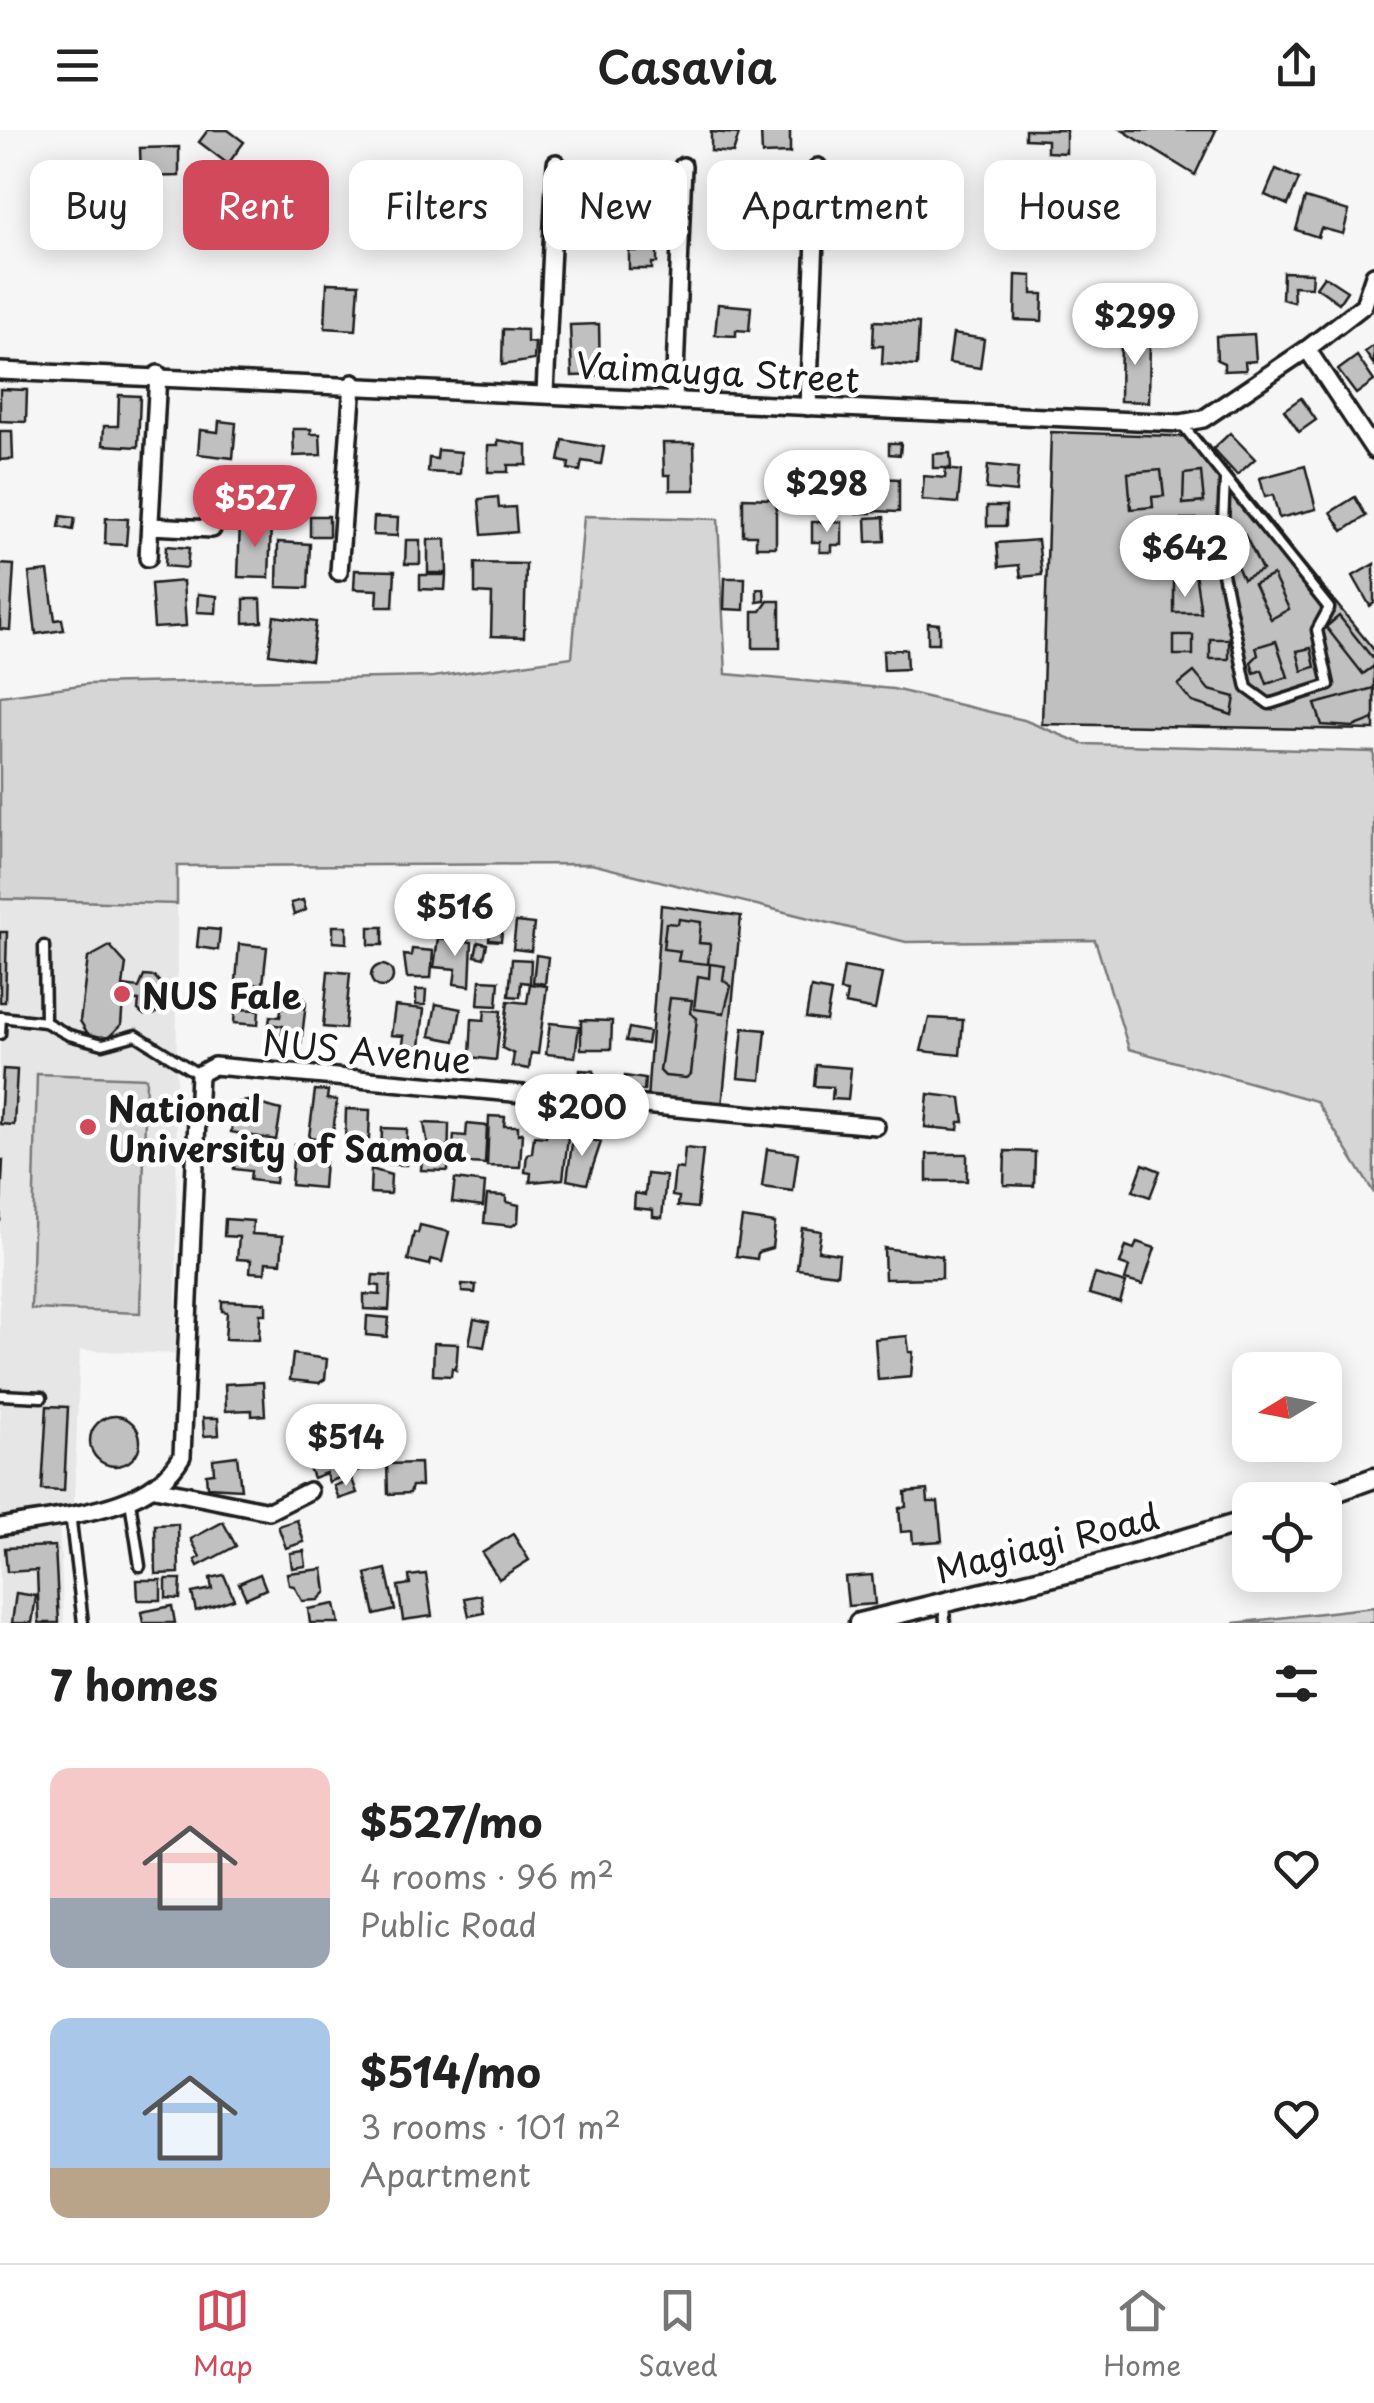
<!DOCTYPE html>
<meta charset="utf-8">
<style>
body{margin:0;font-family:"Playpen Sans",sans-serif;background:#f2f2f2;color:#222;height:100vh;display:flex;flex-direction:column;font-size:38px;white-space:nowrap}
*{box-sizing:border-box;margin:0}
p{font-size:32px;color:#767676}
.icon{flex:none;width:55px;height:55px;fill:none;stroke:currentColor;stroke-width:2;stroke-linecap:round;stroke-linejoin:round}
.map{position:relative;height:1493px;overflow:hidden}
.side{display:flex;flex-direction:column;background:#fff;flex:1}
.side>*{flex:none}
.hud{position:absolute;left:30px;top:30px;width:1315px;height:90px;display:flex;gap:20px}
.needle{width:65px;rotate:260deg}
.buttons{position:absolute;left:1232px;top:1222px;display:grid;gap:20px}
.buttons a{display:grid;place-items:center;width:110px;height:110px;border-radius:20px;background:#fff;box-shadow:0 5px 25px #0003;font-size:50px}
.price{position:absolute;translate:-50% -85px;padding:0 22px;border-radius:35px;background:#fff;color:#222;font-size:32px;line-height:65px;filter:drop-shadow(0 2px 5px #0008)}
.price::after{content:'';position:absolute;left:50%;top:60px;width:30px;height:22px;margin-left:-15px;background:inherit;clip-path:polygon(0 0,100% 0,50% 100%)}
.price.on{background:#d1495b;color:#fff}
ul{padding:0;list-style:none}
li{display:flex;align-items:center;gap:30px;height:250px;padding:0 50px}
li span{display:grid;place-items:center;flex:none;width:280px;height:200px;border-radius:20px;color:#555}
li>.icon{margin-inline-start:auto}
span .icon{width:120px;height:120px;fill:#fffc;stroke-width:1}
li b{font-size:42px}
h2{display:flex;justify-content:space-between;align-items:center;height:120px;padding:0 50px;font-size:42px}
.chip{padding:0 35px;border-radius:20px;background:#fff;box-shadow:0 5px 25px #0003;font-size:35px;line-height:90px}
.chip.on{background:#d1495b;color:#fff}
header{display:flex;justify-content:space-between;align-items:center;height:130px;padding:0 50px;background:#fff;font-size:45px;font-weight:600}
.menu{display:flex;justify-content:space-around;align-items:center;height:140px;border-top:2px solid #e0e0e0;background:#fff;font-size:28px;color:#767676}
.menu a{display:grid;justify-items:center;gap:5px}
.menu .on{color:#d1495b}
.map>svg:first-child{display:block}
</style>
<header><svg class="icon" aria-label="menu" viewBox="0 0 24 24"><path d="M4 6h16M4 12h16M4 18h16"/></svg>Casavia<svg class="icon" aria-label="share" viewBox="0 0 24 24"><path d="M12 15V3M7 8l5-5 5 5M5 13v7h14v-7"/></svg></header>
<div class="map">
<svg width="1374" height="1493" viewBox="0 0 1374 1493">
<rect width="100%" height="100%" fill="#f6f6f6"/>
<filter id="ink" filterUnits="userSpaceOnUse"><feTurbulence type="fractalNoise" baseFrequency=".01" numOctaves="2"/><feDisplacementMap in="SourceGraphic" scale="20" xChannelSelector="R" yChannelSelector="G"/><feConvolveMatrix kernelMatrix="1 2 1 2 8 2 1 2 1" color-interpolation-filters="sRGB"/></filter>
<g filter="url(#ink)">
<!-- built -->
<g fill="#e6e6e6">
<polygon points="0,769 177,774 176,1224 80,1220 74,1372 70,1383 0,1390"/>
<polygon points="59,1393 64,1493 0,1493 0,1409"/>
</g>
<!-- green -->
<g fill="#d6d6d6" stroke="#797979" stroke-width="2.5">
<polygon points="584,386 718,389 726,544 893,559 1024,590 1083,614 1374,622 1374,1063 1316,971 1129,919 1095,810 906,812 591,734 177,736 177,774 0,769 0,566 88,554 433,547 572,527"/>
<polygon points="37,944 146,948 140,1183 31,1179"/>
<polygon points="1374,1477 1374,1493 1234,1493"/>
</g>
<!-- building -->
<g fill="#c0c0c0" stroke="#1c1c1c" stroke-width="2.5">
<polygon points="208,0 228,0 244,12 228,34 199,12"/>
<polygon points="761,0 790,0 790,23 762,24"/>
<polygon points="1025,0 1066,0 1066,23 1047,22 1047,10 1025,9"/>
<polygon points="1122,0 1216,0 1195,45"/>
<polygon points="711,2 739,4 733,23 711,21"/>
<polygon points="179,17 179,46 141,47 140,18"/>
<polygon points="1276,39 1299,49 1288,75 1265,65"/>
<polygon points="639,65 661,65 661,82 673,82 673,93 663,94 663,108 639,108"/>
<polygon points="1305,68 1349,81 1343,104 1321,98 1318,107 1296,100"/>
<polygon points="844,81 876,87 872,110 840,104"/>
<polygon points="629,121 657,121 657,133 652,133 652,139 629,139"/>
<polygon points="1283,142 1312,143 1311,157 1293,156 1294,172 1282,169"/>
<polygon points="1016,145 1032,146 1032,164 1043,164 1042,191 1015,190"/>
<polygon points="1324,146 1347,161 1339,173 1316,157"/>
<polygon points="327,153 359,154 356,200 325,198"/>
<polygon points="1170,163 1170,189 1130,190 1129,164"/>
<polygon points="718,174 751,177 749,201 736,200 736,206 715,205"/>
<polygon points="874,191 919,193 917,236 882,234 883,216 873,216"/>
<polygon points="599,194 600,245 572,246 570,195"/>
<polygon points="503,199 527,200 527,212 535,213 534,230 502,235"/>
<polygon points="953,204 984,209 980,238 949,233"/>
<polygon points="1254,204 1256,231 1245,232 1246,240 1224,241 1224,233 1217,230 1216,206"/>
<polygon points="1121,205 1150,206 1149,272 1120,271"/>
<polygon points="1374,215 1374,235 1365,222"/>
<polygon points="1357,226 1374,251 1356,264 1338,240"/>
<polygon points="0,259 27,260 26,292 0,291"/>
<polygon points="119,265 140,266 138,317 103,315 104,296 118,296"/>
<polygon points="1301,268 1316,290 1299,302 1284,280"/>
<polygon points="219,291 236,293 233,328 198,324 200,300 218,302"/>
<polygon points="293,299 311,299 311,304 320,304 321,325 294,326"/>
<polygon points="0,301 12,301 13,329 0,330"/>
<polygon points="1051,302 1201,307 1374,520 1374,600 1042,594"/>
<polygon points="1230,303 1255,329 1237,345 1213,319"/>
<polygon points="498,310 527,315 527,335 508,335 508,342 488,342 488,315 498,315"/>
<polygon points="563,310 604,317 601,334 582,331 580,341 568,339 569,333 559,331"/>
<polygon points="663,313 694,313 695,360 670,360 670,345 664,345"/>
<polygon points="889,313 901,313 900,325 889,324"/>
<polygon points="438,320 461,322 460,344 428,342 429,328 437,329"/>
<polygon points="950,323 951,338 933,338 933,324"/>
<polygon points="794,331 839,332 838,360 793,359"/>
<polygon points="988,335 1018,338 1016,362 986,359"/>
<polygon points="1305,336 1316,379 1279,388 1273,365 1265,367 1260,348"/>
<polygon points="946,339 961,341 958,373 922,370 924,346 945,348"/>
<polygon points="1161,340 1164,366 1152,367 1153,377 1131,379 1128,343"/>
<polygon points="1201,342 1204,372 1183,374 1184,344"/>
<polygon points="207,345 260,346 259,389 239,389 239,369 207,369"/>
<polygon points="874,348 899,349 899,382 873,381"/>
<polygon points="287,352 307,353 305,385 285,384"/>
<polygon points="857,364 871,364 871,383 856,383"/>
<polygon points="498,367 499,378 515,377 517,402 482,405 479,369"/>
<polygon points="1355,367 1366,386 1343,401 1331,382"/>
<polygon points="743,368 776,369 776,417 756,417 756,405 743,405"/>
<rect x="987" y="376" width="19" height="20"/>
<polygon points="61,386 75,388 73,400 59,397"/>
<rect x="310" y="386" width="19" height="20"/>
<polygon points="374,387 398,388 397,406 373,405"/>
<polygon points="884,387 885,411 867,412 866,388"/>
<polygon points="106,388 128,389 126,415 105,414"/>
<rect x="1181" y="389" width="24" height="40"/>
<polygon points="240,392 271,393 269,448 238,447"/>
<polygon points="812,392 842,392 842,415 832,415 832,422 820,422 820,412 812,412"/>
<polygon points="1245,405 1262,440 1243,449 1227,414"/>
<polygon points="446,409 447,443 428,443 428,410"/>
<polygon points="406,410 420,410 420,434 405,434"/>
<polygon points="1038,410 1042,445 1021,447 1019,435 999,437 997,413"/>
<polygon points="278,412 310,414 308,458 277,457"/>
<polygon points="166,416 189,418 187,438 165,436"/>
<polygon points="475,433 526,434 524,507 491,506 492,464 475,463"/>
<polygon points="0,434 14,435 10,500 0,499"/>
<polygon points="1374,434 1374,473 1370,476 1353,446"/>
<polygon points="355,440 395,441 393,477 377,477 378,460 354,459"/>
<polygon points="48,441 55,490 62,489 64,500 36,504 29,443"/>
<polygon points="1174,443 1195,443 1201,483 1174,483"/>
<polygon points="420,445 446,445 445,460 420,459"/>
<polygon points="1273,445 1289,479 1271,489 1254,454"/>
<polygon points="725,448 745,448 744,480 724,479"/>
<polygon points="183,451 186,496 154,498 151,454"/>
<polygon points="757,459 764,459 765,471 757,472"/>
<polygon points="198,464 217,466 216,483 197,482"/>
<polygon points="244,469 261,469 262,492 244,493"/>
<polygon points="768,471 780,471 780,518 753,518 753,481 761,481"/>
<polygon points="274,486 316,492 311,530 269,524"/>
<polygon points="1339,486 1374,530 1374,536 1363,544 1326,497"/>
<polygon points="928,493 939,494 939,513 928,513"/>
<rect x="1174" y="505" width="19" height="20"/>
<rect x="1210" y="509" width="19" height="20"/>
<polygon points="1276,511 1288,547 1267,554 1262,540 1254,543 1251,532 1258,525 1256,517"/>
<polygon points="1311,518 1315,537 1302,541 1297,521"/>
<polygon points="906,519 907,539 884,540 883,521"/>
<polygon points="1194,542 1209,560 1235,567 1232,585 1192,572 1178,555"/>
<polygon points="1374,558 1374,589 1353,597 1322,595 1315,574"/>
<polygon points="303,770 306,780 294,785 291,773"/>
<polygon points="661,775 741,786 722,977 647,970"/>
<polygon points="679,789 701,792 699,813 710,814 708,834 678,831 680,821 663,819 666,793 678,794"/>
<polygon points="516,792 534,794 531,821 513,819"/>
<polygon points="333,796 347,796 347,813 333,812"/>
<rect x="369" y="797" width="14" height="18"/>
<polygon points="199,798 220,800 218,820 197,817"/>
<polygon points="490,800 502,801 501,811 489,810"/>
<polygon points="0,802 7,802 5,872 0,872"/>
<polygon points="438,808 472,812 470,856 454,854 456,839 434,837"/>
<polygon points="478,812 487,814 484,828 475,826"/>
<polygon points="239,814 267,817 263,854 236,852"/>
<polygon points="110,816 126,834 123,856 139,858 144,846 155,847 162,855 161,876 155,884 144,885 138,880 139,871 123,870 121,895 110,906 98,907 88,904 80,891 88,828"/>
<polygon points="412,819 433,821 431,848 407,848 404,825 411,826"/>
<polygon points="536,825 548,827 545,854 533,852"/>
<polygon points="512,829 531,830 530,853 521,852 520,867 509,866"/>
<polygon points="710,834 725,836 723,850 731,856 724,883 694,879 698,846 709,848"/>
<circle cx="382" cy="846" r="11"/>
<polygon points="844,837 882,844 875,880 845,874 847,862 840,861"/>
<polygon points="328,841 350,843 345,899 323,897"/>
<polygon points="480,850 499,851 497,876 478,875"/>
<polygon points="530,854 547,856 538,924 531,923 529,939 512,936 514,924 502,918 508,871 527,873"/>
<polygon points="811,858 831,862 826,891 806,888"/>
<polygon points="416,860 426,860 425,875 416,875"/>
<polygon points="283,864 303,867 306,873 300,923 288,921 289,912 281,911 283,896 269,894 270,886 280,887"/>
<polygon points="670,868 692,870 690,883 697,888 691,944 686,948 665,946 660,941"/>
<polygon points="436,874 461,879 455,911 430,906"/>
<polygon points="395,876 424,879 420,917 403,915 404,906 391,905"/>
<polygon points="235,879 259,880 258,895 234,893"/>
<polygon points="485,880 501,881 496,930 470,927 472,889 484,890"/>
<polygon points="929,888 963,890 960,925 921,921"/>
<polygon points="581,890 612,891 611,919 581,919"/>
<polygon points="550,893 579,896 575,927 546,924"/>
<polygon points="629,898 649,902 647,914 626,911"/>
<polygon points="743,898 766,900 761,950 738,948"/>
<polygon points="816,935 851,938 848,970 832,969 833,957 814,956"/>
<polygon points="3,939 17,940 14,995 0,994"/>
<polygon points="580,940 594,941 593,957 579,956"/>
<polygon points="625,946 645,949 644,961 623,959"/>
<polygon points="315,960 328,961 327,969 337,970 332,1010 309,1007"/>
<polygon points="928,964 961,968 964,992 959,992 958,1000 925,997"/>
<polygon points="247,971 281,980 276,1010 231,1002 236,973"/>
<polygon points="346,979 370,980 369,1009 360,1008 360,1015 345,1014"/>
<polygon points="489,986 505,987 504,996 518,996 518,1004 522,1003 520,1037 487,1036"/>
<polygon points="548,989 570,991 563,1049 530,1052 531,1043 525,1042 527,1024 532,1023 534,1006 546,1007"/>
<polygon points="424,993 449,994 448,1041 421,1040 422,1027 430,1027"/>
<polygon points="467,994 487,996 485,1034 452,1032 454,1005 466,1006"/>
<polygon points="382,998 407,999 406,1035 381,1034"/>
<polygon points="573,1006 601,1012 587,1054 567,1050"/>
<polygon points="294,1014 326,1017 323,1058 291,1055"/>
<polygon points="236,1016 270,1019 278,1029 275,1053 250,1050 251,1041 234,1039"/>
<polygon points="685,1018 703,1020 697,1078 678,1076 679,1067 672,1066 675,1038 683,1039"/>
<polygon points="767,1019 798,1023 793,1061 762,1057"/>
<polygon points="1005,1021 1035,1022 1034,1056 1004,1055"/>
<rect x="927" y="1024" width="40" height="27"/>
<polygon points="0,1030 3,1030 0,1092"/>
<polygon points="1143,1034 1160,1041 1150,1067 1133,1061"/>
<polygon points="371,1039 391,1045 390,1064 370,1063"/>
<polygon points="647,1044 666,1046 662,1088 653,1087 653,1080 634,1078 635,1063 645,1065"/>
<polygon points="455,1049 485,1053 483,1076 452,1072"/>
<polygon points="487,1065 506,1066 506,1072 519,1075 518,1092 512,1096 484,1093"/>
<polygon points="742,1088 775,1093 772,1118 758,1122 757,1129 736,1126"/>
<polygon points="225,1089 253,1091 252,1104 283,1106 281,1133 266,1132 265,1143 250,1142 251,1130 237,1129 239,1107 224,1106"/>
<polygon points="420,1095 449,1102 442,1132 431,1129 430,1135 408,1130 414,1102 418,1103"/>
<polygon points="802,1098 821,1101 818,1121 839,1124 837,1144 797,1139"/>
<polygon points="1137,1112 1155,1118 1143,1155 1125,1150 1129,1137 1120,1134 1126,1116 1134,1119"/>
<polygon points="884,1118 942,1126 942,1148 885,1149"/>
<polygon points="1095,1144 1126,1153 1120,1173 1089,1164"/>
<polygon points="373,1145 391,1146 389,1180 364,1179 364,1164 380,1165 380,1156 372,1155"/>
<polygon points="462,1154 476,1155 475,1163 462,1162"/>
<polygon points="222,1171 266,1173 266,1184 260,1184 259,1210 225,1209 227,1182 222,1181"/>
<polygon points="367,1186 389,1188 387,1207 366,1205"/>
<polygon points="474,1189 489,1192 484,1217 469,1214"/>
<polygon points="907,1206 909,1222 913,1222 911,1247 878,1250 875,1209"/>
<polygon points="434,1213 458,1214 456,1240 452,1238 451,1246 433,1245"/>
<polygon points="293,1224 327,1229 325,1249 319,1253 290,1250"/>
<polygon points="263,1252 265,1285 252,1286 252,1280 226,1281 225,1254"/>
<polygon points="47,1276 68,1277 64,1361 42,1360"/>
<circle cx="115" cy="1311" r="25"/>
<polygon points="203,1288 218,1288 219,1305 204,1306"/>
<polygon points="340,1307 346,1314 354,1311 364,1338 329,1352 326,1343 313,1348 306,1330 325,1324 321,1315"/>
<polygon points="237,1326 241,1359 207,1357 206,1344 214,1343 213,1329"/>
<polygon points="420,1333 421,1356 412,1356 410,1363 388,1364 387,1334"/>
<polygon points="352,1349 357,1363 339,1369 334,1356"/>
<polygon points="927,1360 928,1372 938,1372 942,1411 913,1413 912,1401 901,1402 899,1378 906,1377 905,1362"/>
<polygon points="297,1390 304,1412 286,1418 278,1396"/>
<polygon points="223,1392 236,1416 198,1436 195,1430 200,1427 191,1409"/>
<polygon points="178,1394 179,1443 156,1444 155,1395"/>
<polygon points="513,1404 529,1430 499,1449 482,1423"/>
<polygon points="55,1416 59,1493 39,1493 37,1440 7,1442 5,1418"/>
<polygon points="304,1421 306,1436 292,1438 290,1423"/>
<polygon points="323,1439 326,1462 318,1470 302,1471 294,1456 289,1455 287,1443"/>
<polygon points="386,1439 395,1480 375,1485 366,1444"/>
<polygon points="260,1444 266,1459 246,1468 239,1453"/>
<polygon points="426,1444 432,1486 403,1490 398,1456 410,1454 409,1446"/>
<polygon points="224,1445 234,1469 196,1481 192,1463 212,1459 210,1448"/>
<polygon points="872,1445 875,1474 848,1476 845,1447"/>
<polygon points="166,1449 181,1449 180,1469 166,1468"/>
<polygon points="137,1450 161,1450 161,1470 138,1470"/>
<polygon points="16,1463 36,1466 32,1493 12,1493"/>
<polygon points="481,1465 484,1483 469,1486 465,1468"/>
<polygon points="335,1474 339,1493 310,1493 308,1479"/>
<polygon points="172,1476 175,1493 143,1493 141,1482"/>
</g>
<g fill="none" stroke-linecap="round" stroke-linejoin="round">
<!-- service casing -->
<g stroke="#1c1c1c" stroke-width="15">
<g id="service">
<polyline points="1181,293 1329,478 1317,500 1329,555 1269,574 1247,558 1221,434 1225,350"/>
<polyline points="44,816 45,892"/>
<polyline points="0,887 45,892 69,905 103,914 136,905 198,944"/>
<polyline points="0,904 1,887"/>
<polyline points="0,1265 42,1267"/>
<polyline points="130,1371 140,1436"/>
<polyline points="70,1383 83,1493"/>
<polyline points="944,1473 945,1493"/>
</g>
</g>
<!-- minor casing -->
<g stroke="#1c1c1c" stroke-width="22">
<g id="minor">
<polyline points="1307,219 1374,320"/>
<polyline points="0,241 1181,293 1203,289 1307,219 1364,175 1374,145"/>
<polyline points="545,263 556,33"/>
<polyline points="674,270 683,36"/>
<polyline points="808,277 818,37"/>
<polyline points="150,396 212,399"/>
<polyline points="148,428 158,244"/>
<polyline points="339,442 353,253"/>
<polyline points="155,1358 269,1381 309,1361"/>
<path d="M0 1397C60 1385 149 1384 182 1326L199 944 214 936 876 996"/>
</g>
</g>
<!-- tertiary casing -->
<g stroke="#1c1c1c" stroke-width="25">
<g id="tertiary">
<polyline points="1313,1370 1374,1348"/>
<polyline points="859,1493 1079,1440 1250,1390"/>
</g>
</g>
<!-- service -->
<use href="#service" stroke="#fff" stroke-width="8"/>
<!-- minor -->
<use href="#minor" stroke="#fff" stroke-width="15"/>
<!-- tertiary -->
<use href="#tertiary" stroke="#fff" stroke-width="18"/>
</g>
</g>
<!-- markers -->
<g fill="#d1495b" stroke="#fff" stroke-width="4">
<circle cx="122" cy="864" r="10"/>
<circle cx="88" cy="997" r="10"/>
</g>
<g text-anchor="middle" dominant-baseline="central" stroke-width="9" stroke-linejoin="round" paint-order="stroke">
<!-- street labels -->
<g font-size="35" fill="#1c1c1c" stroke="#fff">
<text transform="translate(718 241) rotate(3)">Vaimauga Street</text>
<text transform="translate(367 920) rotate(5)">NUS Avenue</text>
<text transform="translate(1047 1412) rotate(-14)">Magiagi Road</text>
</g>
<!-- poi labels -->
<g font-size="35" font-weight="bold" fill="#1c1c1c" stroke="#fff" text-anchor="start">
<text x="142" y="864">NUS Fale</text>
<text x="108" y="977">National<tspan x="108" dy="40">University of Samoa</tspan></text>
</g>
</g>
</svg>
<div class="buttons">
<a><svg class="needle" viewBox="-14 -14 28 28"><path d="M0-13l5 13h-10z" fill="#e53935"/><path d="M0 13l5-13h-10z" fill="#767676"/></svg></a>
<a><svg class="icon" aria-label="locate" viewBox="0 0 24 24"><circle cx="12" cy="12" r="6"/><path d="M12 2v4M12 18v4M2 12h4M18 12h4"/></svg></a>
</div>
<b class="price" style="left:1135px;top:238px">$299</b>
<b class="price" style="left:827px;top:405px">$298</b>
<b class="price on" style="left:255px;top:420px">$527</b>
<b class="price" style="left:1185px;top:470px">$642</b>
<b class="price" style="left:455px;top:829px">$516</b>
<b class="price" style="left:582px;top:1029px">$200</b>
<b class="price" style="left:346px;top:1359px">$514</b>
<div class="hud">
<a class="chip">Buy</a>
<a class="chip on">Rent</a>
<a class="chip">Filters</a>
<a class="chip">New</a>
<a class="chip">Apartment</a>
<a class="chip">House</a>
</div>
</div>
<section class="side">
<h2>7 homes<svg class="icon" aria-label="filters" viewBox="0 0 24 24"><path d="M4 7h16M4 17h16"/><circle cx="9" cy="7" r="2"/><circle cx="15" cy="17" r="2"/></svg></h2>
<ul>
<li><span style="background:linear-gradient(#f6c9c9 65%,#9aa5b1 0)"><svg class="icon" aria-label="home" viewBox="0 0 24 24"><path d="M3 11l9-7 9 7M6 9v11h12V9"/></svg></span><div><b>$527/mo</b><p>4 rooms · 96 m²</p><p>Public Road</p></div><svg class="icon" aria-label="heart" viewBox="0 0 24 24"><path d="M12 20l-8-8c-3-5 5-10 8-4 3-6 11-1 8 4z"/></svg></li>
<li><span style="background:linear-gradient(#a9c7e8 75%,#b9a48a 0)"><svg class="icon" aria-label="home" viewBox="0 0 24 24"><path d="M3 11l9-7 9 7M6 9v11h12V9"/></svg></span><div><b>$514/mo</b><p>3 rooms · 101 m²</p><p>Apartment</p></div><svg class="icon" aria-label="heart" viewBox="0 0 24 24"><path d="M12 20l-8-8c-3-5 5-10 8-4 3-6 11-1 8 4z"/></svg></li>
</ul>
</section>
<nav class="menu">
<a class="on"><svg class="icon" aria-label="map" viewBox="0 0 24 24"><path d="M3 6l6-2 6 2 6-2v14l-6 2-6-2-6 2zM9 4v14M15 6v14"/></svg>Map</a>
<a><svg class="icon" aria-label="saved" viewBox="0 0 24 24"><path d="M7 4h10v16l-5-4-5 4z"/></svg>Saved</a>
<a><svg class="icon" aria-label="home" viewBox="0 0 24 24"><path d="M3 11l9-7 9 7M6 9v11h12V9"/></svg>Home</a>
</nav>
